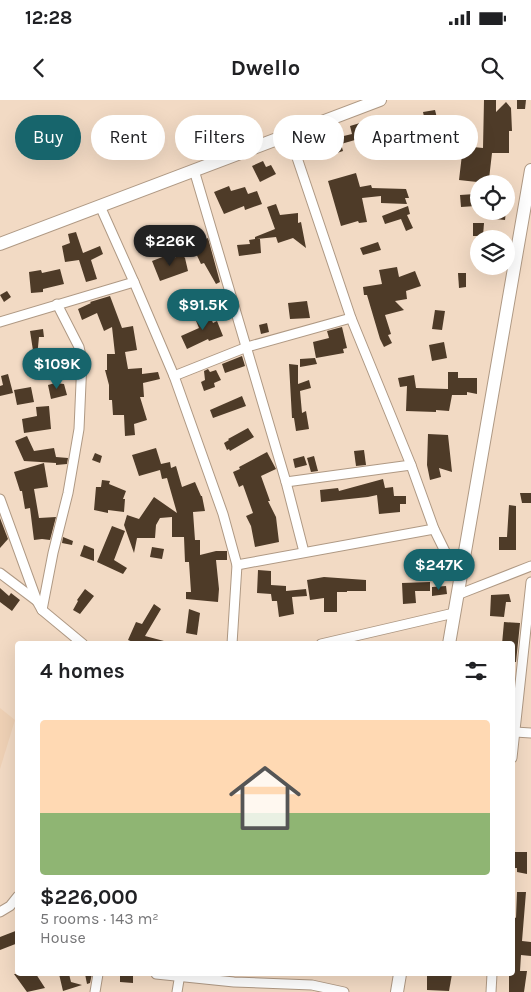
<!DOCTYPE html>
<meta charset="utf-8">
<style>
body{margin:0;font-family:Karla,sans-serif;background:#f6f6f6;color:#202124;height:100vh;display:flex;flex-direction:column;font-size:19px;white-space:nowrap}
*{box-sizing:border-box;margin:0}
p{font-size:16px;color:#757577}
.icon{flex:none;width:28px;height:28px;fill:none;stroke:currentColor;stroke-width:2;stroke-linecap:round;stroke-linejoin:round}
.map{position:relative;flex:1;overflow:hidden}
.panel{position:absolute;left:15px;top:541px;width:500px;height:335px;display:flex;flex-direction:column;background:#fff;border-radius:5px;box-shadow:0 5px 20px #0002}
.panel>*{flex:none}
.top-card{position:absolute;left:15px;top:15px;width:501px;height:45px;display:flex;gap:10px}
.buttons{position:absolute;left:470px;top:75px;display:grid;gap:10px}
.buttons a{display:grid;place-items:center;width:45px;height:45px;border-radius:50%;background:#fff;box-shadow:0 5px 20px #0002;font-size:25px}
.price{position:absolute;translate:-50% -42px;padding:0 11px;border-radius:18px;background:#17656c;color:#fff;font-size:16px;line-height:32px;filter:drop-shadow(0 1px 2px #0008)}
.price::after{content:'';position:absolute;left:50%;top:30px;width:15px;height:11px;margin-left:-8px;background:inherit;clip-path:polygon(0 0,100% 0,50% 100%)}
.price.active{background:#222;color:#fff}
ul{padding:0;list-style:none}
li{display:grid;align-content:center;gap:10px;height:265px;padding:0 25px}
li span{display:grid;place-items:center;height:155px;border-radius:5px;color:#555}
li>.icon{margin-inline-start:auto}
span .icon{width:90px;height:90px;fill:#fffc;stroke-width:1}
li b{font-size:21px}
h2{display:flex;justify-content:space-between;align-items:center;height:60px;padding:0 25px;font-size:21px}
.chip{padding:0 18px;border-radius:22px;background:#fff;box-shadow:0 5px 20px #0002;font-size:18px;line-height:45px}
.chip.active{background:#17656c;color:#fff}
.status{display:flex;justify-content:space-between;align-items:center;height:35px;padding:0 25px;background:#fff;direction:ltr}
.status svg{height:14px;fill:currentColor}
header{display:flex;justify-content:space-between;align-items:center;height:65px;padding:0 25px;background:#fff;font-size:22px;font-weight:700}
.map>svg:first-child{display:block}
</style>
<div class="status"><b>12:28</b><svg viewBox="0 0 49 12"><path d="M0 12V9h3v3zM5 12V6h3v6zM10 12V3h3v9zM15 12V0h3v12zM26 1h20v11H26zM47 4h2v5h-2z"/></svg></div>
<header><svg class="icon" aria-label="back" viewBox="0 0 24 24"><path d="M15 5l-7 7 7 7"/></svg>Dwello<svg class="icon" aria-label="search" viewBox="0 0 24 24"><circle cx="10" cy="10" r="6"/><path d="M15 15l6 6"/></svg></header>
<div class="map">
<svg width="531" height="892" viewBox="0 0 531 892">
<rect width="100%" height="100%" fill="#f2dac4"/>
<!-- built -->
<polygon fill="#efd1b5" points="0,608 15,620 0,669"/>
<!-- building -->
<g fill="#4e3b28">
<polygon points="484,0 496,0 496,12 506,2 511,8 512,31 509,31 509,53 492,53 489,79 486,79 486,83 459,80 463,46 483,48"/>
<polygon points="517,0 526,0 525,9 517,9"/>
<polygon points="435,10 438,22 441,22 447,40 436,43 431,25 426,26 423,12"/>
<polygon points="360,23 363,32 373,30 382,46 376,50 374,47 361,53 355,40 341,44 343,51 322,58 316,40 326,37 327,40 352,34 350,26"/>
<polygon points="263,61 266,67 271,65 276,74 260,82 252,66"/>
<polygon points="356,73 360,87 371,85 372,88 406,89 409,98 405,98 407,104 381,103 381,96 362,98 367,122 359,123 358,121 341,126 328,81"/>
<polygon points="229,86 231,91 245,87 248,94 257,91 262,104 245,110 244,106 224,114 214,92"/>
<polygon points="475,94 476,106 461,107 460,95"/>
<polygon points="276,104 280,115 298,113 298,123 301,122 306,148 293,138 278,143 276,137 257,139 260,139 261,153 239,156 237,145 250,144 249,140 255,139 255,137 275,129 267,107"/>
<polygon points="408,106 410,114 407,115 413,128 406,131 401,119 385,124 382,116"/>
<polygon points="495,111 506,111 505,120 495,119"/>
<polygon points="473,123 484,123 483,136 473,136"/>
<polygon points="76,132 83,153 100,146 103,154 91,160 97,179 86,182 79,160 65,162 62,146 70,143 68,134"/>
<polygon points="208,138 220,182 216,184 204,163 201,164 192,145"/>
<polygon points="378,142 381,150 363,155 360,148"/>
<polygon points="181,153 185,158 188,171 160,181 152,161 165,156 168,163"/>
<polygon points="397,167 399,177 415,171 421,186 406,191 407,199 395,201 404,210 385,215 391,234 388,235 392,243 384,247 380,239 367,195 364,195 363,187 382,184 379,170"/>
<polygon points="60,169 64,184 43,189 43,192 31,193 29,172 41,170 42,173"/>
<polygon points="458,173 466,173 466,187 459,188"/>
<polygon points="7,191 11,197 4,202 0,195"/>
<polygon points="110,196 122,228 133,226 137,250 125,252 128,269 142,268 142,274 158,272 160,279 143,283 144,297 140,297 147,320 134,324 135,335 125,336 124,315 113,315 112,300 109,300 109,285 105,270 107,270 107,254 115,254 112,227 104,231 97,213 82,220 78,209 91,203 90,202"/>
<polygon points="307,201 310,218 290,219 288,203"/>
<polygon points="435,210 445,211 442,230 432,229"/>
<polygon points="208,211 213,223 217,221 223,236 209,241 208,239 187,249 181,236 199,228 194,216"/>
<polygon points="267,223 269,232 261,234 259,225"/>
<polygon points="342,227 347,248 343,249 344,253 316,258 313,242 329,238 327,231"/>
<polygon points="43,229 44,237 39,237 37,257 34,257 30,231"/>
<polygon points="444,242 447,258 432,261 429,245"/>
<polygon points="242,256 245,266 225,273 222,264"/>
<polygon points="315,258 317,264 300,267 300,259"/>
<polygon points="289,264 298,265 298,284 309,280 311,288 300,291 302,313 306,311 309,329 296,331 294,318 292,318"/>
<polygon points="208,269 210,272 216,270 221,280 214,283 215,287 204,291 201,282 205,280 204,271"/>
<polygon points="448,272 458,272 458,278 477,278 477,294 467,292 467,295 452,295 449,311 436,310 436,312 406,311 407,286 400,287 398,278 414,275 416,288 448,289"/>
<polygon points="8,274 13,293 0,296 0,286 3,285 1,276"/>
<polygon points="55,283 64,284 67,295 51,299 48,285"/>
<polygon points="31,287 34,302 17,305 14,290"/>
<polygon points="242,296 246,306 213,318 210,310"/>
<polygon points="49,306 51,329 24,333 22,319 37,316 36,307"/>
<polygon points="248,328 254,337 230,351 229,349 227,350 224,343 229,340 228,339"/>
<polygon points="428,334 448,335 452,372 439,368 441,377 430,380 427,365"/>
<polygon points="27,336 34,351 54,348 56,357 68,358 67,364 56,365 56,363 24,361 15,341"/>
<polygon points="156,348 161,364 170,362 171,368 176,366 182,387 195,382 201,396 202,396 205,411 193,412 195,440 200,440 200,455 216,451 227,451 227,460 216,460 219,489 218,502 186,499 186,492 191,492 189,462 185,462 184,437 172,437 172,417 160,418 156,425 155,438 137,438 134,453 124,425 127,415 139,419 154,397 177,413 167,378 162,379 160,370 139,376 132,355"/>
<polygon points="364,350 366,365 356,366 354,351"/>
<polygon points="267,352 276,369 261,376 270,401 268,401 276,417 279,442 255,447 251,426 246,416 253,413 243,385 239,387 233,372 240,369 239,367"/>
<polygon points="95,353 102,356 100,363 92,360"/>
<polygon points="304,356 307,365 295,368 293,359"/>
<polygon points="314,356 318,371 311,372 307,358"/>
<polygon points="44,363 48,387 34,389 39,418 56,417 50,440 42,439 34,440 30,408 25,409 22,391 20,391 14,372"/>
<polygon points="383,379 385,388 393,387 394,396 406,396 406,404 400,404 400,412 379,414 377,395 368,397 321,402 320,390 338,388 339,391"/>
<polygon points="102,380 110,381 109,384 126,391 123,399 125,399 124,412 108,410 108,413 94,410 96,387 101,387"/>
<polygon points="520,393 531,393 531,403 522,403"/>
<polygon points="509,405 516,406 516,450 499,450 499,437 507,437"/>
<polygon points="0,418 8,439 0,448"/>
<polygon points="112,426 125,431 114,460 127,468 123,474 97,462"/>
<polygon points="63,437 73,441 72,445 62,443"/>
<polygon points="84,445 94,449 94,461 80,456"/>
<polygon points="152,447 164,449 162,459 150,457"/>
<polygon points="258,470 271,471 271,485 286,486 286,491 306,489 307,496 292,497 294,514 279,517 277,501 272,501 271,494 257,493"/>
<polygon points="324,477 366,480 366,491 347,491 347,492 337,492 337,512 324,512 324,498 310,500 307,480"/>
<polygon points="430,482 430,491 415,491 416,503 403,504 402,483"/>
<polygon points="446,486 447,494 432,496 432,487"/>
<polygon points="0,488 9,496 11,493 20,500 12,511 0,502"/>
<polygon points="85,489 94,496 80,514 73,510 78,501 77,500"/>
<polygon points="509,494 511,502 506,502 504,517 490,516 491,495"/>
<polygon points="154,504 161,509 145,536 164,541 164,544 138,544 128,540 136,522 142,524"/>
<polygon points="522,504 516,562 512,562 512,544 502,544 504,522 520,523"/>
<polygon points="189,509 200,513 197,535 186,533"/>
<polygon points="515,752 527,752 527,774 517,772 517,768 515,768"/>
<polygon points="517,792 526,792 522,841 531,842 531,856 521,855 520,871 527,871 524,892 509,892 509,874 512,874 512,831 514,817 516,818"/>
<polygon points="18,830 18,843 0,850 0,837"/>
<polygon points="14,874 25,874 27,876 31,874 36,874 45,888 27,892"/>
<polygon points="59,874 69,874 71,882 82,885 63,891"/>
<polygon points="85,874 92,874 90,883 87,884"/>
<polygon points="120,874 133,874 133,883 120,882"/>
<polygon points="427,874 452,874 449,891 427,890"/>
</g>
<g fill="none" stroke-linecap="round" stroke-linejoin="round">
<!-- street casing -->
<g stroke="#af9984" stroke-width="11">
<g id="street">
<polyline points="289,34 351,218 411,365 434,429 459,480"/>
<polyline points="194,70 286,382 304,452"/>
<polyline points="100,106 134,182 174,276 223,414 237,465 232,544"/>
<polyline points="0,222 134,182"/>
<polyline points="174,276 247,247 351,218"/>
<polyline points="286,382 411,365"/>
<polyline points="0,399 37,501 42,510 83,544"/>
<polyline points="237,465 434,429"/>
<polyline points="0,473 37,501"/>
<polyline points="457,495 531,466"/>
<polyline points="42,510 53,453 68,393 79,329 82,260 79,247 57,204"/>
<polyline points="321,544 454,513"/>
<polyline points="515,632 531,633"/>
<polyline points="512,658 531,482"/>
<polyline points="0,812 10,806 18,796"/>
<polyline points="156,874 234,882 312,885 344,892"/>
<polyline points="95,892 98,874"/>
<polyline points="177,892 180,874"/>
<polyline points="491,892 492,874"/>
</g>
</g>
<!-- secondary casing -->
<g stroke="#af9984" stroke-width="14">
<g id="secondary">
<polyline points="0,144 380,0"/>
<polyline points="449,544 531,70"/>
<polyline points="397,892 400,874"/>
</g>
</g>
<!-- street -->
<use href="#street" stroke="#fff" stroke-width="9"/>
<!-- secondary -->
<use href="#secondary" stroke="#fff" stroke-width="12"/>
</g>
</svg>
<div class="buttons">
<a><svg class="icon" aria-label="locate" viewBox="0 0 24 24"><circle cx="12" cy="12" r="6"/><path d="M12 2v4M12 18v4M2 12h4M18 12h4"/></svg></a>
<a><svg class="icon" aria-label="layers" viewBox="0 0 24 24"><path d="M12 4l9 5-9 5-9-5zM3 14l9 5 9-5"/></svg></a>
</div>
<b class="price active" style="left:170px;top:167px">$226K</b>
<b class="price" style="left:203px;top:231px">$91.5K</b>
<b class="price" style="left:57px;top:290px">$109K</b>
<b class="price" style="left:439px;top:491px">$247K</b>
<div class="top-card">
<a class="chip active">Buy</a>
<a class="chip">Rent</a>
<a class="chip">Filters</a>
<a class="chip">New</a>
<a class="chip">Apartment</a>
</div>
<section class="panel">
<h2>4 homes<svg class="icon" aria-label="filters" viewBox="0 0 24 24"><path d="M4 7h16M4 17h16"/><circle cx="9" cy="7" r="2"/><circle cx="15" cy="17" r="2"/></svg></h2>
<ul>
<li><span style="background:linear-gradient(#ffd9b3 60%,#8fb573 0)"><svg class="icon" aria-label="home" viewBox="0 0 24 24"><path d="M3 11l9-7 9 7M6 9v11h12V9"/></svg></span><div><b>$226,000</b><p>5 rooms · 143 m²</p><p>House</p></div></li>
</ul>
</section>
</div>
